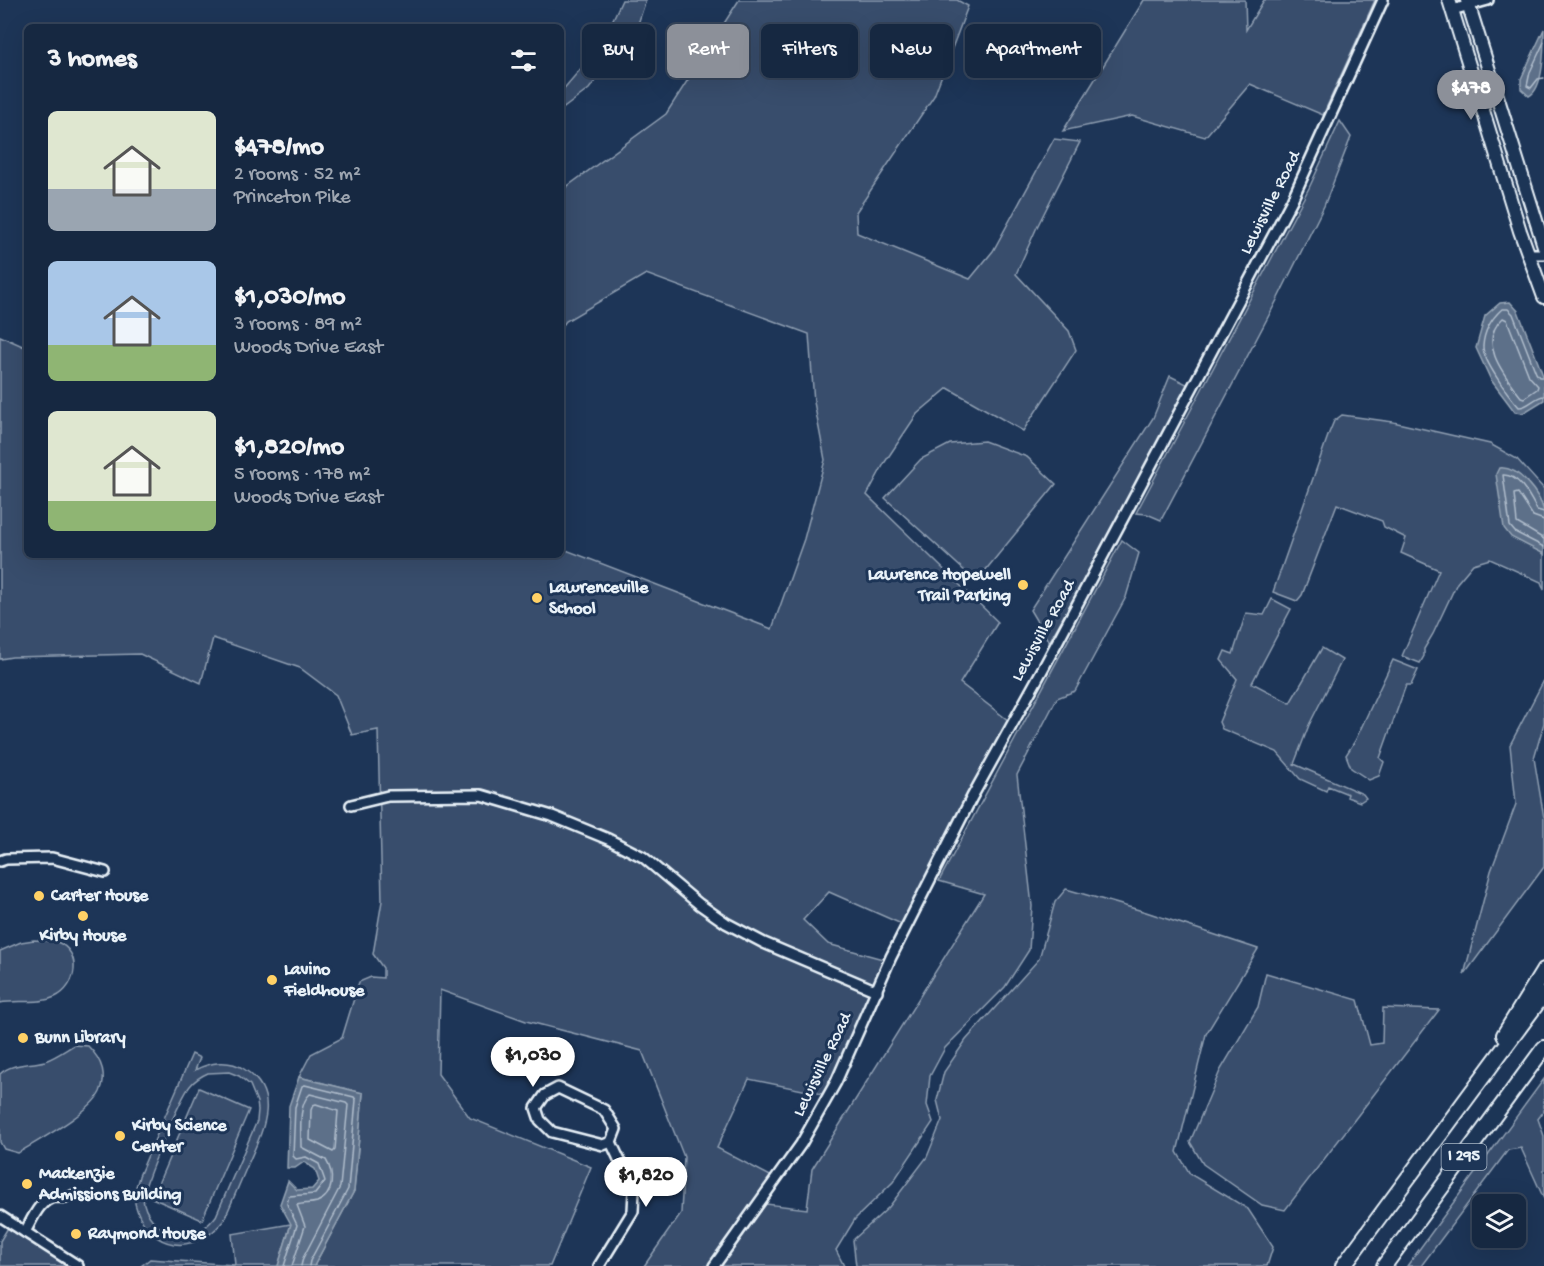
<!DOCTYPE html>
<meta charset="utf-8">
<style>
body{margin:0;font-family:"Gochi Hand",sans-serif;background:#23344c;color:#f1f3f6;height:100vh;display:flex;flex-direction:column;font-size:22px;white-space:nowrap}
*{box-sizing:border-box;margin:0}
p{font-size:20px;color:#9ea6b1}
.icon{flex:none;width:33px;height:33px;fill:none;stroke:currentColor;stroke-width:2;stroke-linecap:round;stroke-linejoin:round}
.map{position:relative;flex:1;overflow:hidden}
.sheet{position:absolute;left:24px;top:24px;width:540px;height:534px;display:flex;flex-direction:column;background:#162841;border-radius:9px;box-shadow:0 6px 24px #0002,0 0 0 2px #35445a}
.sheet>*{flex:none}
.guide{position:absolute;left:582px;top:24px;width:570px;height:54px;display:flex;gap:12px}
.buttons{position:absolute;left:1472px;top:1194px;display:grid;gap:12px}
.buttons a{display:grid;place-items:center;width:54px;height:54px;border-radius:9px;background:#162841;box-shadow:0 6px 24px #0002,0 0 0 2px #35445a;font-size:30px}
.price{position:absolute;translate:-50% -51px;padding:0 14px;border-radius:21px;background:#fff;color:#222;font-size:20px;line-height:39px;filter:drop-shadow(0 2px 3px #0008)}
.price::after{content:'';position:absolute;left:50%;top:36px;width:18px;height:14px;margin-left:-9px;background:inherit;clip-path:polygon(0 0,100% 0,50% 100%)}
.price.current{background:#8c9099;color:#fff}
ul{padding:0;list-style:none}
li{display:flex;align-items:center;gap:18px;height:150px;padding:0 24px}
li span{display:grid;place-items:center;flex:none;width:168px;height:120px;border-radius:9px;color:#555}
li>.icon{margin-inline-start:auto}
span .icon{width:72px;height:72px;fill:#fffc;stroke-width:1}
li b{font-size:26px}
h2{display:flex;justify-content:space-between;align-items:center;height:72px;padding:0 24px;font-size:26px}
.tag{padding:0 21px;border-radius:9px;background:#162841;box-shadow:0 6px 24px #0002,0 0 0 2px #35445a;font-size:21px;line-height:54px}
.tag.current{background:#8c9099;color:#fff}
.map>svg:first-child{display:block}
</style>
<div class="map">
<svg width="1544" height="1266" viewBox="0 0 1544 1266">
<rect width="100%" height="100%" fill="#1d3557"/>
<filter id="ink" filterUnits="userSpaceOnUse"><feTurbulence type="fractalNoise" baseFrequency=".0167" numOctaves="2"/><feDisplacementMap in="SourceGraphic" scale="12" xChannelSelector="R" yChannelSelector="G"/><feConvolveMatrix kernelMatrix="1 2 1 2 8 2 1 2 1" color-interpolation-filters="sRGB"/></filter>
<g filter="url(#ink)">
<!-- green -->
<g fill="#374d6c" stroke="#909fb2" stroke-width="1.5" fill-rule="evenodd">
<polygon points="622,0 646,0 638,24 589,89 561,110 561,92 601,45"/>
<polygon points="739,0 957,0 968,6 934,96 856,212 857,233 970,279 993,251 1054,139 1080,142 1037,227 1016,274 1069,331 1076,350 1023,431 948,388 917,414 885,462 867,495 998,622 960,683 1009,721 906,926 829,892 803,920 828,944 890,961 827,1095 749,1079 717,1148 776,1179 714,1266 644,1266 681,1213 684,1157 642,1051 526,1021 440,990 438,1074 470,1118 591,1167 550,1266 314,1266 354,1191 363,1093 299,1077 311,1054 342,1038 359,982 371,977 383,978 383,968 373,954 382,901 378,730 352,735 336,695 300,668 213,638 201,683 140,654 12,657 0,659 0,336 27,348 27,555 561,555 561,548 772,629 804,539 825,460 814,402 809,334 646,274 566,321 561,328 561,191 666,114"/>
<polygon points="1144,0 1245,0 1246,30 1264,0 1375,0 1323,115 1250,84 1205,137 1132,116 1063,131"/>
<polygon points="1340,121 1351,137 1324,206 1277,300 1161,520 1147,514 1136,513 1309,188"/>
<polygon points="1170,376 1193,387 1049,642 1030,610 1153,418"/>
<polygon points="1342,415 1393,422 1490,444 1517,459 1544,489 1544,590 1541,582 1490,559 1473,564 1457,583 1433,634 1424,649 1424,656 1420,663 1402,656 1439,570 1401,553 1406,538 1384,527 1382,521 1337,504 1302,595 1297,601 1273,592 1329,433 1334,421"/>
<polygon points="984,441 1027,457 1056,484 984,572 967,573 885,498 921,459 950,444"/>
<polygon points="1122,540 1139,553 1126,597 1075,691 1057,698 1017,775 1032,906 1029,950 1005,987 945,1048 930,1076 927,1105 933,1122 893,1182 855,1219 836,1250 844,1266 721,1266 766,1204 807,1209 812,1169 984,894 939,881"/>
<polygon points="1272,599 1291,609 1252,683 1290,703 1322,648 1342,660 1309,725 1294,764 1363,794 1366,798 1360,802 1347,797 1348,794 1328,786 1326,791 1300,779 1277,752 1222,729 1219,722 1237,679 1221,660 1225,651 1233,654 1246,613 1264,615"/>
<polygon points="1393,660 1418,670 1411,685 1406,685 1380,758 1384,762 1379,776 1369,780 1351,768 1346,755 1355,741"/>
<polygon points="1544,680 1544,723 1534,758 1544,818 1544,867 1464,975 1491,871 1516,804 1510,745"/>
<polygon points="1066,889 1146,912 1258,949 1206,1034 1177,1152 1190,1174 1248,1209 1273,1247 1267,1266 856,1266 853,1240 889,1207 927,1157 942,1120 937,1100 944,1072 966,1040 1039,959 1055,902"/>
<path d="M34 940C41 941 50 940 57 942 83 952 77 987 55 997 38 1005 18 999 0 1003V951L21 942Z"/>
<polygon points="1266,973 1358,1000 1370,1045 1382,1043 1383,1008 1439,1010 1285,1210 1262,1205 1203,1164 1190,1142 1220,1071 1258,1007"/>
<path d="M74 1045 88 1046C100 1058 108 1074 100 1092 90 1113 39 1140 18 1153L4 1149 0 1142V1074C11 1063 29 1065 45 1061 56 1057 64 1051 74 1045Z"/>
<path d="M192 1054 200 1058 195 1070C210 1062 229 1059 244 1069 283 1094 262 1132 248 1164 240 1183 232 1202 224 1220 200 1251 159 1255 140 1217 137 1211 134 1201 134 1194 135 1188 138 1182 139 1176ZM208 1073 229 1072 239 1076 250 1085 257 1102 258 1110 257 1121 216 1216C200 1237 173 1243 154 1222 148 1215 143 1206 143 1197 143 1184 181 1097 190 1086 195 1080 201 1076 208 1073Z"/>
<polygon points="1544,1079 1544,1111 1538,1119 1544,1136 1544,1199 1521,1148 1508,1150 1421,1266 1407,1266"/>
<polygon points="199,1088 249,1110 202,1220 152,1198"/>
<polygon points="291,1224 278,1266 141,1266 150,1259 235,1265 232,1234"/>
<polygon points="9,1226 72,1266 0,1266 0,1241"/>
</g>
<!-- water -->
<g fill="#5d7089" stroke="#95a4b5" stroke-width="1.5">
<path d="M1544 29C1544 47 1544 89 1529 96L1521 89V79Z"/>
<polygon points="1510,302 1518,311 1544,378 1544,400 1523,413 1515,412 1491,380 1476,348 1485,316 1500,303"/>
<path d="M1499 468C1518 465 1540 495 1544 511 1544 524 1544 541 1544 554L1511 537 1504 528 1496 474Z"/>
<polygon points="299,1077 363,1093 354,1191 314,1266 278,1266 291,1224 280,1204 288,1181 297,1190 312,1189 319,1181 315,1169 304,1162 295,1168 287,1168 289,1106"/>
</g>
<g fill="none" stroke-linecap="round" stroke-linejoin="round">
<!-- shore -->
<g stroke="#b0bdcc" stroke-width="1.5">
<polyline points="1544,42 1530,72 1527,86 1531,88 1538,79 1544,78"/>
<path d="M1503 318 1507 320 1529 376 1538 386 1537 389 1524 398 1521 397C1505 376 1476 342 1503 318Z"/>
<path d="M1544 377H1539L1536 373 1513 314 1508 309H1502C1492 318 1484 331 1483 346 1482 360 1509 396 1519 407 1529 407 1534 397 1544 396"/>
<path d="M1544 512 1537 510C1530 497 1519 474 1503 475L1510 526 1515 532 1544 547"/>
<polyline points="1544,520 1533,516 1518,493 1514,494 1517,523 1544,539"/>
<polygon points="316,1104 338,1111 335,1150 333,1152 310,1140 311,1110 313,1105"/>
<polyline points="284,1266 297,1225 287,1204 289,1196 315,1194 325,1181 319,1164 306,1157 296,1159 293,1156 295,1107 302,1086 305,1085 354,1097 356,1100 348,1189 310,1261 309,1266"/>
<path d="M292 1266 305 1226 297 1205C303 1203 310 1204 317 1202 335 1195 334 1173 326 1160L301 1147C301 1131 298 1104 310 1094L346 1103 348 1105 340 1187 303 1258 301 1266"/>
</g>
<!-- minor casing -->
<g stroke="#e8f1f8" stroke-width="14">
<g id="minor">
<polyline points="1452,10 1488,0"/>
<polyline points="1528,254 1544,254"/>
<polyline points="351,805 388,796 481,795 552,816 608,839 643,857 699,904 726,923 764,943 877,991"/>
<polyline points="0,861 6,859 52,858 105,872"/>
<polyline points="0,1216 78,1266"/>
<path d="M25 1232C32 1220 40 1198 56 1197 63 1197 68 1199 74 1195"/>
<polyline points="599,1266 633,1211 634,1191 611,1142 616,1129 604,1110 558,1088 545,1095 536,1108 540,1120 552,1132 603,1145 611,1142"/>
<polyline points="714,1266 801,1144 836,1082 891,957 972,797 1045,665 1292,200 1383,0"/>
</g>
</g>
<!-- major casing -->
<g stroke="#e8f1f8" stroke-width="16">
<g id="major">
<polyline points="1449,0 1520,231 1544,297"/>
<polyline points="1467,0 1544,246"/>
</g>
</g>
<!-- highway casing -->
<g stroke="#e8f1f8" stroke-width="18">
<g id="highway">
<polyline points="1504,1035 1544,970"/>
<polyline points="1343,1266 1544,994"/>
<polyline points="1384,1266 1544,1048"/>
</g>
</g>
<!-- minor -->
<use href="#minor" stroke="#1d3557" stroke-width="9"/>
<!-- major -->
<use href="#major" stroke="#1d3557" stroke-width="12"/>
<!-- highway -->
<use href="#highway" stroke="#1d3557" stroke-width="14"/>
</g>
</g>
<!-- markers -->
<g fill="#ffd166" stroke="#1d3557" stroke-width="2">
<circle cx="1023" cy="585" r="6"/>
<circle cx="537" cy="598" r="6"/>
<circle cx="39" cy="896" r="6"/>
<circle cx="83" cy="916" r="6"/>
<circle cx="272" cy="980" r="6"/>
<circle cx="23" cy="1038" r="6"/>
<circle cx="120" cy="1136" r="6"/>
<circle cx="27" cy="1184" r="6"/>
<circle cx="76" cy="1234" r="6"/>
</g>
<g text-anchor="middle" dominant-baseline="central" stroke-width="6" stroke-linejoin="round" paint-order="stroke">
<!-- shield labels -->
<rect fill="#1d3557" stroke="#abb9c8" stroke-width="1.5" x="1441.5" y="1144" width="45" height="26" rx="4.5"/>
<g font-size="16" font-weight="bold" fill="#e8f1f8">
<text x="1464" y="1157">I 295</text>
</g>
<!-- street labels -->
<g font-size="18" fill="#e8f1f8" stroke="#1d3557">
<text transform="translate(1271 203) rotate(-63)">Lewisville Road</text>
<text transform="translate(1044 631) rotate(-61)">Lewisville Road</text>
<text transform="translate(823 1065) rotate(-64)">Lewisville Road</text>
</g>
<!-- poi labels -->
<g font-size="18" font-weight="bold" fill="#e8f1f8" stroke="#1d3557" text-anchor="start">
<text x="1011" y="575" text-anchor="end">Lawrence Hopewell<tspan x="1011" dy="21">Trail Parking</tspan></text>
<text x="549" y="588">Lawrenceville<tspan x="549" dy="21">School</tspan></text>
<text x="51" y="896">Carter House</text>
<text x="83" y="936" text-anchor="middle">Kirby House</text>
<text x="284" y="970">Lavino<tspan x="284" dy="21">Fieldhouse</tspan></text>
<text x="35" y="1038">Bunn Library</text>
<text x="132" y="1126">Kirby Science<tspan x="132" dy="21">Center</tspan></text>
<text x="39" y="1174">Mackenzie<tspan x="39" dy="21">Admissions Building</tspan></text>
<text x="88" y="1234">Raymond House</text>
</g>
</g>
</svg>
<div class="buttons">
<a><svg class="icon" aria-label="layers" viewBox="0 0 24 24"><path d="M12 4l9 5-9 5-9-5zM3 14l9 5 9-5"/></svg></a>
</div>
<b class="price current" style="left:1471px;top:121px">$478</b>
<b class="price" style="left:533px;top:1088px">$1,030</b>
<b class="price" style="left:646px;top:1208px">$1,820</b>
<div class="guide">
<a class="tag">Buy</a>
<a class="tag current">Rent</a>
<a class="tag">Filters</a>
<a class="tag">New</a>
<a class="tag">Apartment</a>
</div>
<section class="sheet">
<h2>3 homes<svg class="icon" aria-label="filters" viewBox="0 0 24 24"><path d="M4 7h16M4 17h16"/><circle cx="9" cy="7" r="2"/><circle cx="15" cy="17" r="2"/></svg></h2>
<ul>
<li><span style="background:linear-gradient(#dfe7d0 65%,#9aa5b1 0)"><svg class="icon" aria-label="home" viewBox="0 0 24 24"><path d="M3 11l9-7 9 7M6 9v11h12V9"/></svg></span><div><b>$478/mo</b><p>2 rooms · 52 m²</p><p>Princeton Pike</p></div></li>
<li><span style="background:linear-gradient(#a9c7e8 70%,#8fb573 0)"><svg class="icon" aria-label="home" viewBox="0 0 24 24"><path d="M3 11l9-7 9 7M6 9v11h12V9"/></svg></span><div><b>$1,030/mo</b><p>3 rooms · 89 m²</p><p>Woods Drive East</p></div></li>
<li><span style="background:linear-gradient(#dfe7d0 75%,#8fb573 0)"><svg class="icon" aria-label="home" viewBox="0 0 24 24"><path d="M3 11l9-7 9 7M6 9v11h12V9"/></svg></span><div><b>$1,820/mo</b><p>5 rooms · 178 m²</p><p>Woods Drive East</p></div></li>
</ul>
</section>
</div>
